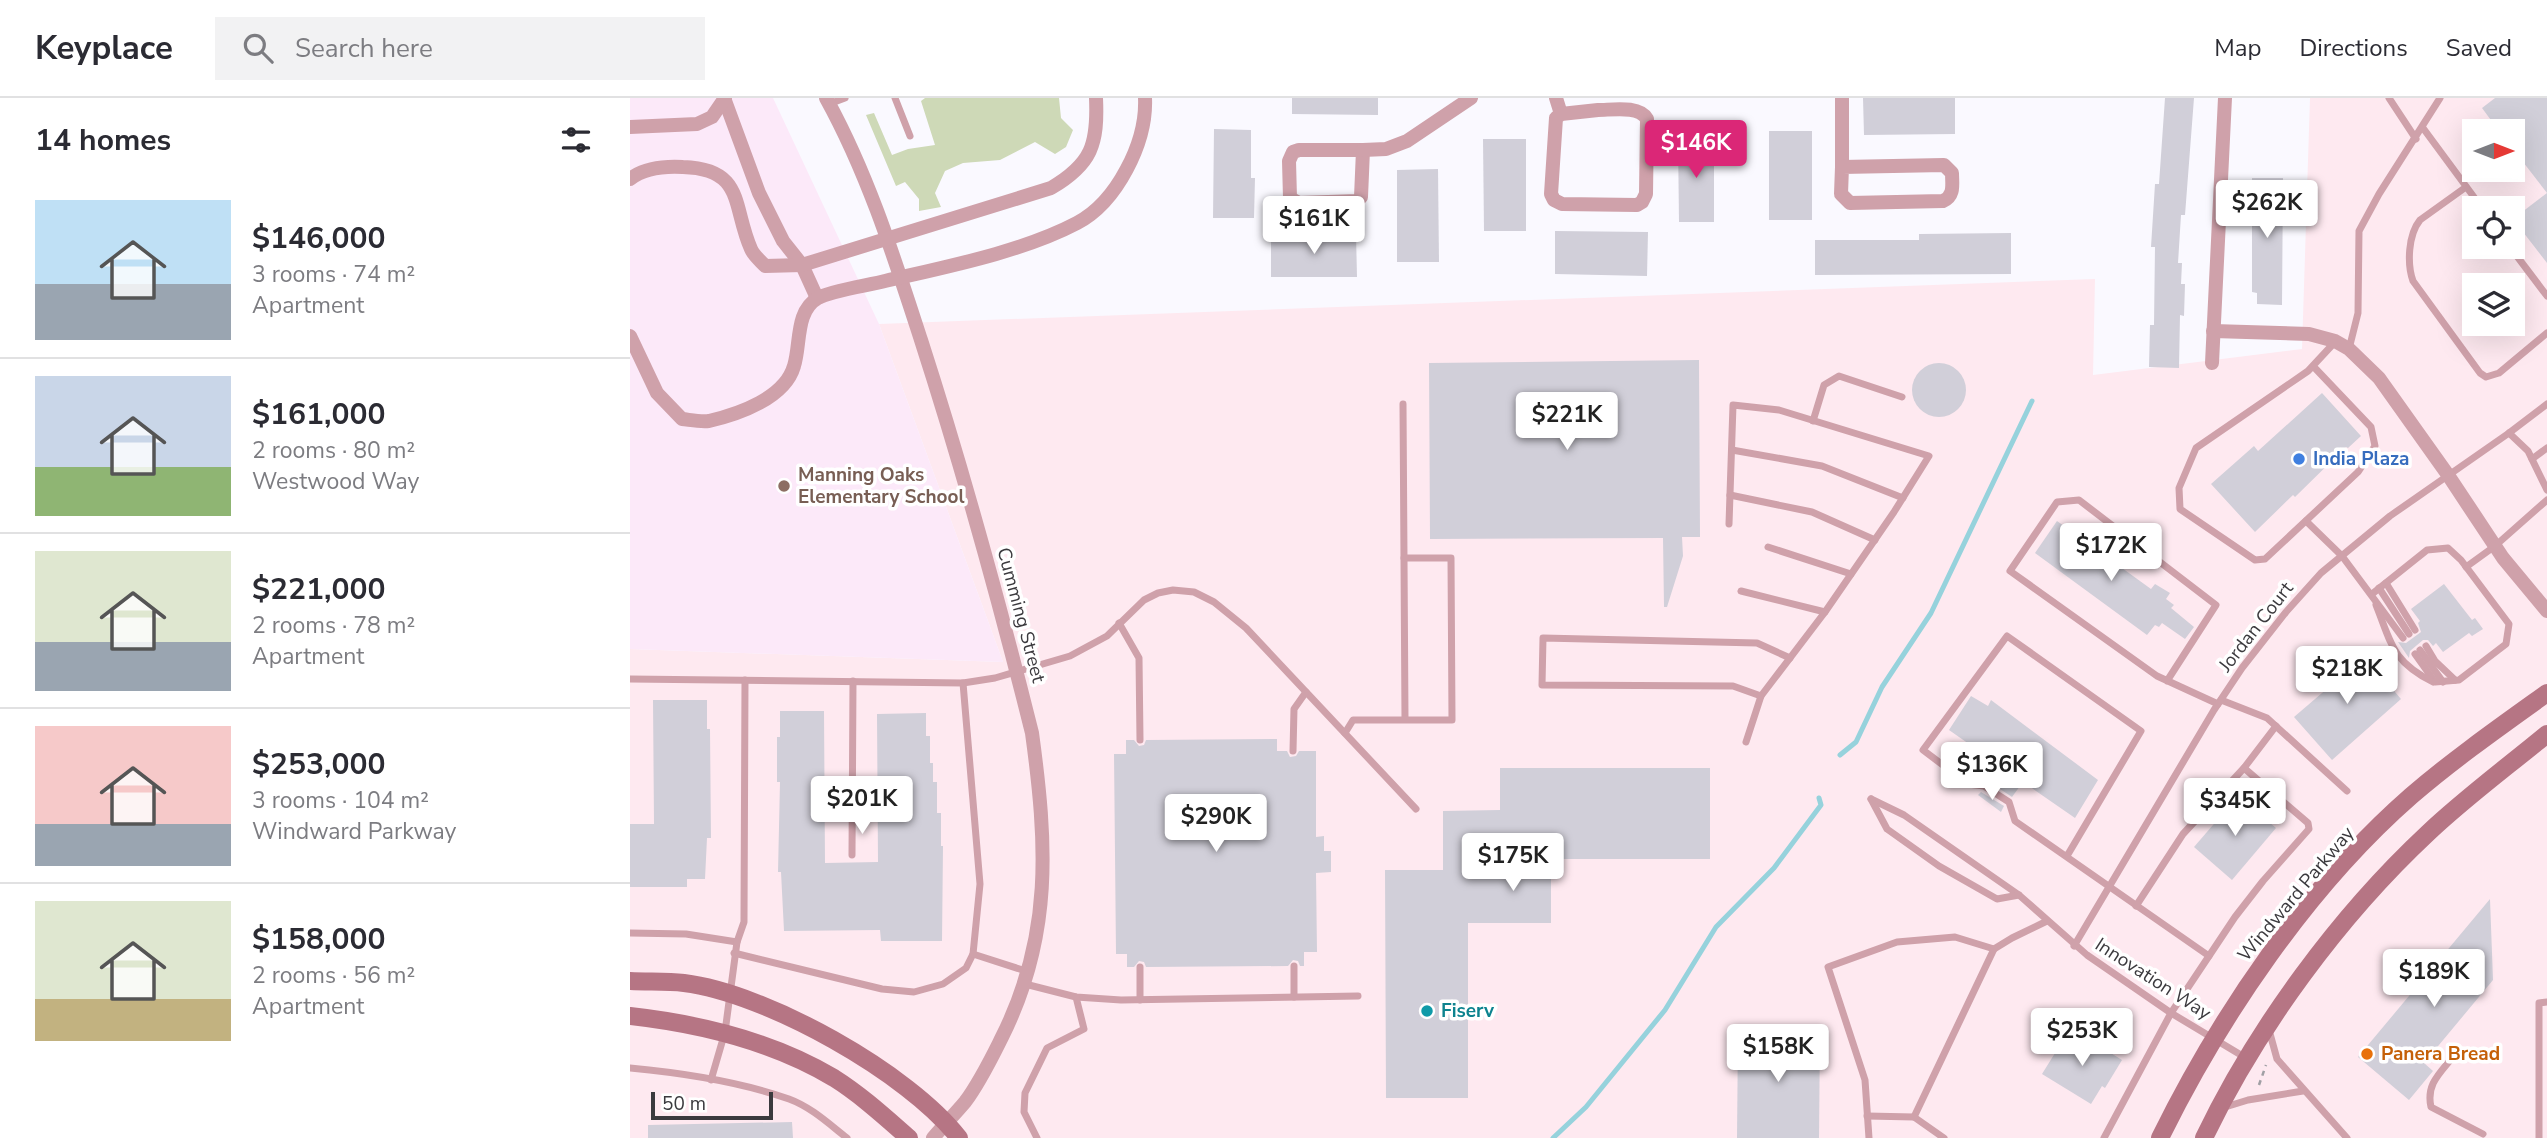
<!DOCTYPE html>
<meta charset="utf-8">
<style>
body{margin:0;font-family:"Nunito Sans",sans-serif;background:#f2f2f3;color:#2b2b33;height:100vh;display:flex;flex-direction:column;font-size:26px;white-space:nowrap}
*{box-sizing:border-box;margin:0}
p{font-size:23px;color:#7c7c81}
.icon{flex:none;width:38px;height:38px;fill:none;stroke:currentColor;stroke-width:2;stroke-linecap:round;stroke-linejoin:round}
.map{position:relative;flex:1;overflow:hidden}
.details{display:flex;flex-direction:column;background:#fff;width:630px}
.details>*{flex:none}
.needle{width:46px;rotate:90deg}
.controls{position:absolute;left:1832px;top:21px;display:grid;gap:14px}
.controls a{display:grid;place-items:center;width:63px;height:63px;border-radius:0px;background:#fff;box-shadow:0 7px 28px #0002;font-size:35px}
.scale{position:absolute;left:21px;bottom:18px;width:122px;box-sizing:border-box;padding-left:7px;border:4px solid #3b3a3e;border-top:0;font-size:19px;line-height:24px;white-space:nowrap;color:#3b3a3e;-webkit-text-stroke:5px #fff;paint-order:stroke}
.price{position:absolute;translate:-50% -60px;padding:0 16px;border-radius:7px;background:#fff;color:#222;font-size:23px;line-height:46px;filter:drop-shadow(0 2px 4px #0008)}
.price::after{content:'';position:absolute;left:50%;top:42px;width:21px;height:16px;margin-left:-10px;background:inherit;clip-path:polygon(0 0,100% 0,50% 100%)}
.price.selected{background:#db2777;color:#fff}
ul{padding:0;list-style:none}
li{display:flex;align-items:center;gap:21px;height:175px;padding:0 35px}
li+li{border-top:2px solid #e1e1e2}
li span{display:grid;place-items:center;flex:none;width:196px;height:140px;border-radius:0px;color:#555}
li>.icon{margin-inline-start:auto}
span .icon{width:84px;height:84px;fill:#fffc;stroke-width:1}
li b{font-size:30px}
h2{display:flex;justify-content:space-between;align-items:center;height:84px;padding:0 35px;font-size:30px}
header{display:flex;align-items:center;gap:42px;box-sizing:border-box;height:98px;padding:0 35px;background:#fff;border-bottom:2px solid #e1e1e2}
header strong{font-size:33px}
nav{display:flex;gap:38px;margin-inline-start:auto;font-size:24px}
.search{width:490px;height:63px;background:#f2f2f3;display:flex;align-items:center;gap:18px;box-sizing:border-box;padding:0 24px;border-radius:0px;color:#7c7c81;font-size:26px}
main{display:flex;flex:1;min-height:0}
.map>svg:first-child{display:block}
</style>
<header>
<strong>Keyplace</strong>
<div class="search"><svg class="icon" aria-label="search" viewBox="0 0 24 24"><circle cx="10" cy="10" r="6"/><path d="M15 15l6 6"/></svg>Search here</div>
<nav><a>Map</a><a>Directions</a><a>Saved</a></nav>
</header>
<main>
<section class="details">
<h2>14 homes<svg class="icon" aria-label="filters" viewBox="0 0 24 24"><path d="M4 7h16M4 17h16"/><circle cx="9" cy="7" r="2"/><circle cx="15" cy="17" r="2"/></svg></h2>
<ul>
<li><span style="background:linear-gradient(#bfe0f5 60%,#9aa5b1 0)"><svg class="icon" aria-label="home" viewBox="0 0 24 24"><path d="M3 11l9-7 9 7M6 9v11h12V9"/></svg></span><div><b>$146,000</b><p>3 rooms · 74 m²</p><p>Apartment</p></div></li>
<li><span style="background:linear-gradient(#c9d6e8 65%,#8fb573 0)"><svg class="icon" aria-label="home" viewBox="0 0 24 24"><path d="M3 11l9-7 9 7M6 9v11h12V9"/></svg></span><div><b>$161,000</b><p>2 rooms · 80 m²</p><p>Westwood Way</p></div></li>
<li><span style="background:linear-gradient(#dfe7d0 65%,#9aa5b1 0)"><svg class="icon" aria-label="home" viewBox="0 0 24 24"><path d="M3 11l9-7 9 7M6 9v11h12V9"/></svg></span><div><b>$221,000</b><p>2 rooms · 78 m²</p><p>Apartment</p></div></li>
<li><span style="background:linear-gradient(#f6c9c9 70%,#9aa5b1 0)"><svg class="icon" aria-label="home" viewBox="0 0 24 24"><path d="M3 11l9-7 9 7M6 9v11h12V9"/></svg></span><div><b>$253,000</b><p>3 rooms · 104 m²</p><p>Windward Parkway</p></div></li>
<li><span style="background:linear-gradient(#dfe7d0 70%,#c2b280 0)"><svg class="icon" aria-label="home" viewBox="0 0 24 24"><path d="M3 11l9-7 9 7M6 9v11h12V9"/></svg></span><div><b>$158,000</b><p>2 rooms · 56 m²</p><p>Apartment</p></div></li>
</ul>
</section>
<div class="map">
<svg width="1917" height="1040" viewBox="0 0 1917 1040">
<rect width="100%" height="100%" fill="#faf9ff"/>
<!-- commercial -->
<path fill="#fee9f0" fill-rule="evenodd" d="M1680 0H1917V1040H0V551L373 564 249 226 1465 181 1463 277 1672 251ZM1844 33H1883V72H1844ZM1844 110H1883V149H1844ZM1844 187H1883V226H1844Z"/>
<!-- education -->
<polygon fill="#fce9f9" points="0,0 143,0 249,226 373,564 0,551"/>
<!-- green -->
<polygon fill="#ced9b7" points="295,0 429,0 431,20 443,32 436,49 425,56 405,44 370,62 333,65 315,73 305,95 311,109 289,113 289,101 275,84 266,88 236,17 244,15 262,57 278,51 305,47 291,3"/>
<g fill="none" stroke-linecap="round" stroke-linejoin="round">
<!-- stream -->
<g stroke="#96d2dc" stroke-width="5">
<polyline points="1210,657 1226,644 1252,589 1301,515 1402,303"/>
<polyline points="923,1040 956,1009 1035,912 1086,829 1144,770 1191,707 1189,700"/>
</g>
</g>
<!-- building -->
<g fill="#d1cfd9">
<polygon points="662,0 748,0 748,17 662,16"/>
<polygon points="1233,0 1325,0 1325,36 1234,37"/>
<polygon points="1535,0 1564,0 1555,117 1551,117 1548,165 1552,165 1551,186 1555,186 1554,218 1550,217 1549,270 1519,269 1520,227 1524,227 1525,149 1521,149 1525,86 1529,86"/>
<polygon points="1865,0 1917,0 1917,165 1883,121 1917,95 1883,51 1883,33 1869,33 1852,10"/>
<polygon points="584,31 621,32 621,80 625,80 624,120 583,120"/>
<rect x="1139" y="33" width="43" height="89"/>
<polygon points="853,41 896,41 896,133 854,133"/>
<polygon points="1048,41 1084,41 1084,124 1049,124"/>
<polygon points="808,71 809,164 767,164 767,72"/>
<polygon points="1622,80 1653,80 1652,207 1627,206 1627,195 1622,194"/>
<polygon points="925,133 1018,134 1017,178 925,176"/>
<polygon points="1381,135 1381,176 1185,177 1185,142 1289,142 1289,136"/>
<polygon points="726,136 727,179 641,179 641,137"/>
<polygon points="1069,262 1070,439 1052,439 1053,458 1037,509 1034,509 1033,440 800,441 799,265"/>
<circle cx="1309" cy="292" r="27"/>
<polygon points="1692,295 1731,338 1718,350 1716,349 1665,399 1663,397 1625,434 1581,386 1624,348 1628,353"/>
<polygon points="1427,423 1521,491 1525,486 1540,495 1536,501 1544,507 1541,510 1564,529 1555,541 1532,525 1529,529 1525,527 1517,537 1405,455"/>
<polygon points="1814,486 1842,522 1845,520 1853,531 1842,538 1839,535 1813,554 1806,545 1803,548 1798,542 1793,542 1780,553 1779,560 1768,544 1776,545 1791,534 1788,525 1790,523 1781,511"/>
<polygon points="1729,552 1771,601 1702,662 1664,619 1699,589 1694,583"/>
<polygon points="1341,598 1358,608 1361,602 1468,682 1445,720 1393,684 1382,699 1358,683 1369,667 1319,632"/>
<polygon points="23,602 77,602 77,631 80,631 81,740 77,740 75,781 57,781 57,789 0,789 0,726 24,726"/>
<polygon points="150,613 194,613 195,765 248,764 247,616 296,615 296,638 300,638 300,665 303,665 303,684 307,684 307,715 311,715 311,748 313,748 312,843 251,843 250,832 154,833 151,774 148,774 150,684 147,684 147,639 150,639"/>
<polygon points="647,641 647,653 657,653 660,659 666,658 669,653 686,653 686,739 694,738 694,753 701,753 701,774 686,775 687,854 674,854 674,868 670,868 668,863 663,862 658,868 516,869 514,864 509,863 504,869 497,869 497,856 486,856 484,656 496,656 496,642 504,642 509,648 514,647 516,642"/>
<polygon points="870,670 1080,670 1080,761 921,761 921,825 838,825 838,1000 756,1000 755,772 813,772 813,713 870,712"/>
<polygon points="1351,694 1374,708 1371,714 1348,697"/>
<polygon points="1608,698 1646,730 1602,782 1564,749"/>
<polygon points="1860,801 1863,882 1794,965 1803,973 1779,1002 1728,959"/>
<polygon points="1108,933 1190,933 1189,1040 1107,1040"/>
<polygon points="1447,934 1492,962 1475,990 1472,988 1461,1006 1412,976 1430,947 1437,951"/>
<polygon points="162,1024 163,1040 18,1040 18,1027"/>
</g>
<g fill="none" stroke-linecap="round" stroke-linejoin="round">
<!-- path -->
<polyline stroke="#a09fa4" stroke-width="2.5" stroke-dasharray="5 5" stroke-linecap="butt" points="1629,987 1636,967"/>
<!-- service -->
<g stroke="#cfa1aa" stroke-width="7">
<polyline points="265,0 280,38"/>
<polyline points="1759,0 1786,41"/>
<polyline points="199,6 215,0"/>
<polyline points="1793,30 1852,110"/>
<path d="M1836 89 1790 122C1778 137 1777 166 1783 183L1850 275 1856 279 1869 275 1917 235"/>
<polyline points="1880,149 1917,198"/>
<polyline points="1719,251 1728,215 1729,133 1749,96 1810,0"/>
<polyline points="1683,268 1741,329 1745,348 1728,374 1635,461 1625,462 1550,411 1549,390 1566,350 1678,273 1705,244"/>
<polyline points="773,306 774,460"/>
<polyline points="1183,323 1194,287 1209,278 1272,299"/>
<polyline points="1879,335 1898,353 1917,392"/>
<polyline points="1102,352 1192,368 1273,400"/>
<polyline points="1902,361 1917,350"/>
<polyline points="1100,397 1182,414 1245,442"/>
<polyline points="1676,423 1712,458 1773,540"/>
<polyline points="1099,426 1103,307 1149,312 1299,358 1264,414 1195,514 1131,598 1116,644"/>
<polyline points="1138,449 1221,476"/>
<polyline points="1836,469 1865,448 1917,402"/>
<polyline points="1756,485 1785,532"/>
<polyline points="1749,490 1779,536"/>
<polyline points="1111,493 1195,514"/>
<polyline points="1742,496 1797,452 1818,450 1831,462 1879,526 1876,546 1829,582 1805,584 1785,556"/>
<path d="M1746 507C1762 547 1762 563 1803 584"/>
<polyline points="489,525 509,560 510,642"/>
<polyline points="1796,548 1805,563 1825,582"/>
<polyline points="1790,552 1813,584"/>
<polyline points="0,581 333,585 350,786 343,856 336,870 313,886 284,894 252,891 104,855"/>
<polyline points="1537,583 1586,507 1449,402 1427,404 1380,473 1527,578 1588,606"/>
<polyline points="333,585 365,580 440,558 477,538 514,502 528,495 543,492 564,494 584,504 616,530 786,711"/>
<polyline points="1131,598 1103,588 912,587 913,540 1127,545 1160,560"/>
<polyline points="1591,602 1637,620 1717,693"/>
<polyline points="715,635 723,622 822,622 821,460 774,460 775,622"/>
<polyline points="663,653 664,611 676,594"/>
<polyline points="1241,701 1274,717 1389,797 1457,857 1541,915 1616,960"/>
<polyline points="1241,701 1257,731 1309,768 1367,801 1389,797"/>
<polyline points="222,757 223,583"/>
<polyline points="1437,758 1511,633 1377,538 1293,652 1338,686 1354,688 1379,704 1385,723 1579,858"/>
<polyline points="1506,808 1553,736 1614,670 1646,628"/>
<polyline points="0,835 56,836 107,844 95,934 81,982"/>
<polyline points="107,844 114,824 115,582"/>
<polyline points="1444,848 1584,612 1612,570 1656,514 1691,475 1760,418 1879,335 1917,306"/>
<polyline points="1364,851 1382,840 1417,823"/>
<polyline points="343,856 399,874"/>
<polyline points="664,868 664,899"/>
<polyline points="510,869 510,902"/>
<polyline points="395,886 446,899 491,902 728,898"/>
<polyline points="1639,932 1647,961 1717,1040"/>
<path d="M0 970C53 975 108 983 159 1001 181 1009 199 1026 217 1040"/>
<polyline points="1592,1010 1618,1002 1673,993"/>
<polyline points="1237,1018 1284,1019 1314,1040"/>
<path d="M1853 1036 1801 1009C1796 987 1809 976 1822 960L1855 957"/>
<polyline points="407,1040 394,1014 395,995 417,950 454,931 446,899"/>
<polyline points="1239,1040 1235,982 1198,869 1267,844 1325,839 1364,851 1284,1019"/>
<polyline points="1474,1040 1541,915 1605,819 1633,783 1679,731 1678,725 1614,670"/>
<polyline points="1909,1040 1909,905 1917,904"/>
</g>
<!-- minor -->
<g stroke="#cfa1aa" stroke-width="14">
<polyline points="94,0 129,95 153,143 172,167 187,200"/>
<path d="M196 0C238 76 264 159 291 242 333 372 369 503 402 635 417 745 423 837 372 939 361 961 350 984 335 1004 325 1016 313 1028 303 1040"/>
<polyline points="926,0 931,16"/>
<polyline points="1212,0 1212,69"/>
<path d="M968 12C982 12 1009 7 1017 21L1016 96 1012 104 1007 107 932 106 924 102 921 96 926 20 931 16Z"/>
<polyline points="0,29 67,26 82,19 95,0"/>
<polygon points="669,52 733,52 731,99 727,103 669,105 660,100 659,63 663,54"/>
<polyline points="733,52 756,51 777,43 841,0"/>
<path d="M1314 67 1322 75C1322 86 1325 98 1313 103L1220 105 1211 96 1212 69Z"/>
<path d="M0 81C14 70 35 68 53 69 115 71 102 108 121 151 124 158 131 163 135 168L172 167 421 90C462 66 468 46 466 0"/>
<polyline points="1583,233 1679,236 1705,243 1719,251 1749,280 1818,377 1873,460 1917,513"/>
<path d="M0 238 27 295 52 321C61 322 70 324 79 323 109 316 155 300 164 268 171 246 165 213 188 200 199 193 240 187 255 183 315 169 392 154 447 125 487 104 517 44 515 0"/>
<polyline points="1582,265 1595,0"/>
</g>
<!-- secondary -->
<g stroke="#b67584" stroke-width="18">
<path d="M0 883C18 884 36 883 54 885 136 895 279 975 329 1040"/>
<path d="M0 918C71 926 142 943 204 980 231 997 255 1019 279 1040"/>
<path d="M1530 1040C1590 918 1678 788 1781 698 1824 661 1871 628 1917 595"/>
<path d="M1574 1040C1626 931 1709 818 1798 735 1835 700 1877 669 1917 636"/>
</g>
</g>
<!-- markers -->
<circle fill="#3f7fe0" stroke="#fff" stroke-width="2.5" cx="1669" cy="361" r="7"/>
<circle fill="#8d6e63" stroke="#fff" stroke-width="2.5" cx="154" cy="388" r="7"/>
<circle fill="#0f9aa8" stroke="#fff" stroke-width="2.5" cx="797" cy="913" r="7"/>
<circle fill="#e8710a" stroke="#fff" stroke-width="2.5" cx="1737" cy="956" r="7"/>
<g text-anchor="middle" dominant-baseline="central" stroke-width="7" stroke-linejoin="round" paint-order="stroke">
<!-- shop labels -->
<g font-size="19" font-weight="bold" fill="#366cbe" stroke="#fff" text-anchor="start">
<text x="1683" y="361">India Plaza</text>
</g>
<!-- education labels -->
<g font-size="19" font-weight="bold" fill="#785e54" stroke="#fff" text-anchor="start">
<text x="168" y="377">Manning Oaks<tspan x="168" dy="22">Elementary School</tspan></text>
</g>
<!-- street labels -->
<g font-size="19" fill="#3b3a3e" stroke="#fff">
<text transform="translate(391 517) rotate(75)">Cumming Street</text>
<text transform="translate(1626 529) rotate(-52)">Jordan Court</text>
<text transform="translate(1666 796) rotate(-50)">Windward Parkway</text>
<text transform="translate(1523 881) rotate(33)">Innovation Way</text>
</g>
<!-- culture labels -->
<g font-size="19" font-weight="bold" fill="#0d838f" stroke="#fff" text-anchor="start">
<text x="811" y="913">Fiserv</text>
</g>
<!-- food labels -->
<g font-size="19" font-weight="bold" fill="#c56008" stroke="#fff" text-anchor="start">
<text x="1751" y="956">Panera Bread</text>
</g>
</g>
</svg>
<div class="controls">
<a><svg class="needle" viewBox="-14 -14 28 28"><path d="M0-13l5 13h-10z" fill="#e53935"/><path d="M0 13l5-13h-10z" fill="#7c7c81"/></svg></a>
<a><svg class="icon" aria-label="locate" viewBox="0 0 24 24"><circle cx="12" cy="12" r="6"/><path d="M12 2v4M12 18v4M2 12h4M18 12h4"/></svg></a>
<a><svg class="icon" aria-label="layers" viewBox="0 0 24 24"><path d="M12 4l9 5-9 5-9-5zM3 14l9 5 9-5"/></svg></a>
</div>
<div class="scale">50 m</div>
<b class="price selected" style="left:1066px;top:82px">$146K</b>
<b class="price" style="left:1637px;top:142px">$262K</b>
<b class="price" style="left:684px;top:158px">$161K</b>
<b class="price" style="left:937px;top:354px">$221K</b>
<b class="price" style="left:1481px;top:485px">$172K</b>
<b class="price" style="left:1717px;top:608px">$218K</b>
<b class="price" style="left:1362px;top:704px">$136K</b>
<b class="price" style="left:232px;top:738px">$201K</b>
<b class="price" style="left:1605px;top:740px">$345K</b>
<b class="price" style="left:586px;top:756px">$290K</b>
<b class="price" style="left:883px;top:795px">$175K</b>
<b class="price" style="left:1804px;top:911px">$189K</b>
<b class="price" style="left:1452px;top:970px">$253K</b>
<b class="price" style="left:1148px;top:986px">$158K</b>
</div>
</main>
